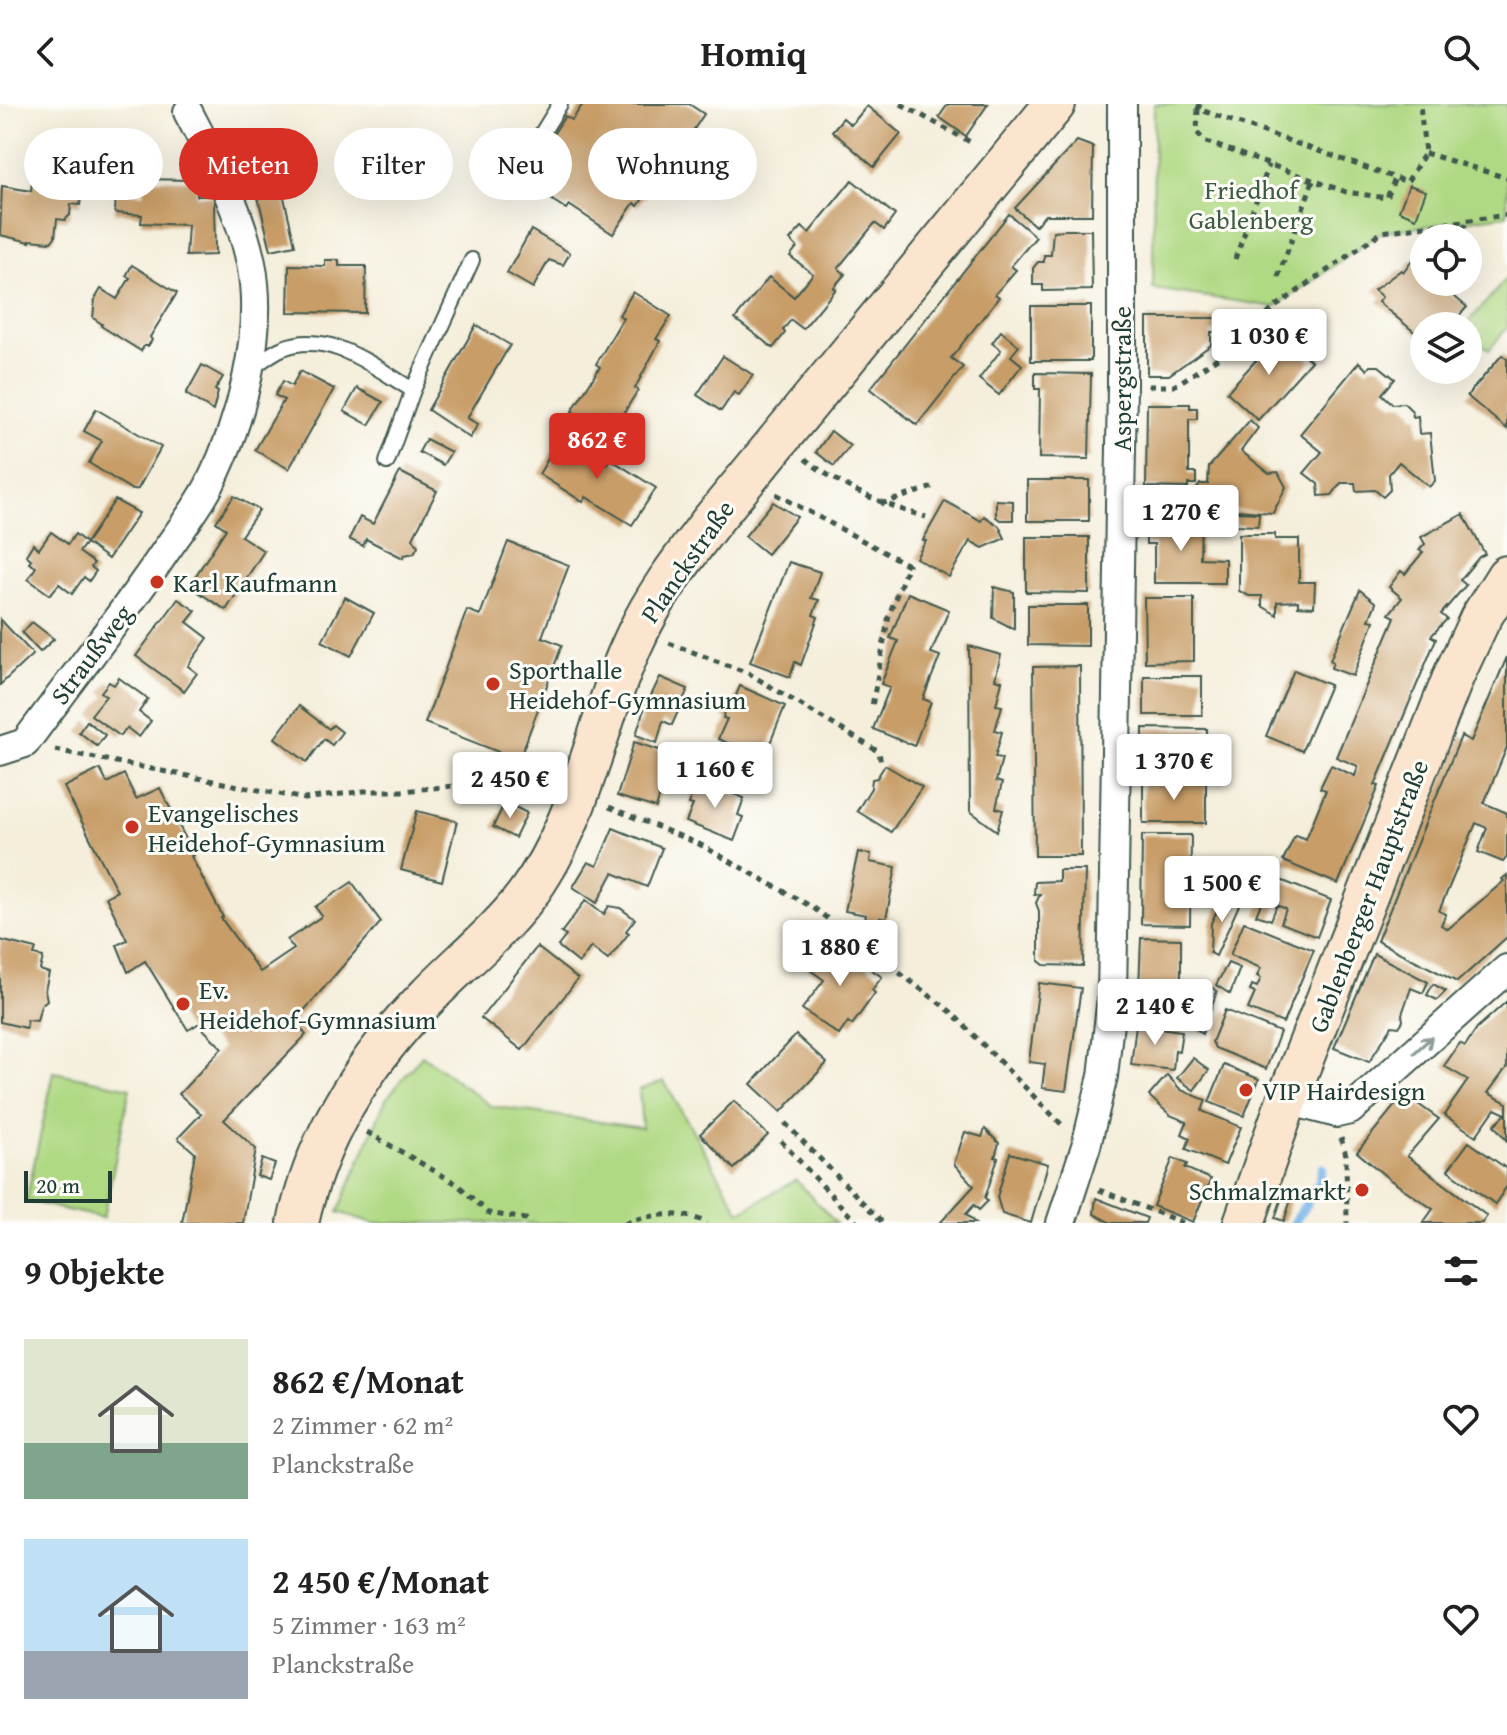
<!DOCTYPE html>
<html lang="de">
<meta charset="utf-8">
<style>
body{margin:0;font-family:"Gentium Book Plus",serif;background:#f6f6f6;color:#222;height:100vh;display:flex;flex-direction:column;font-size:30px;white-space:nowrap}
*{box-sizing:border-box;margin:0}
p{font-size:26px;color:#767676}
.icon{flex:none;width:44px;height:44px;fill:none;stroke:currentColor;stroke-width:2;stroke-linecap:round;stroke-linejoin:round}
.map{position:relative;height:1119px;overflow:hidden}
.side{display:flex;flex-direction:column;background:#fff;flex:1}
.side>*{flex:none}
.guide{position:absolute;left:24px;top:24px;width:800px;height:72px;display:flex;gap:16px}
.tools{position:absolute;left:1410px;top:120px;display:grid;gap:16px}
.tools a{display:grid;place-items:center;width:72px;height:72px;border-radius:50%;background:#fff;box-shadow:0 8px 32px #0002;font-size:40px}
.scale{position:absolute;left:24px;bottom:20px;width:88px;box-sizing:border-box;padding-left:8px;border:4px solid #1f3d34;border-top:0;font-size:22px;line-height:28px;white-space:nowrap;color:#1f3d34;-webkit-text-stroke:6px #fdfcf7;paint-order:stroke}
.price{position:absolute;translate:-50% -68px;padding:0 18px;border-radius:8px;background:#fff;color:#222;font-size:26px;line-height:52px;filter:drop-shadow(0 2px 4px #0008)}
.price::after{content:'';position:absolute;left:50%;top:48px;width:24px;height:18px;margin-left:-12px;background:inherit;clip-path:polygon(0 0,100% 0,50% 100%)}
.price.selected{background:#d93025;color:#fff}
ul{padding:0;list-style:none}
li{display:flex;align-items:center;gap:24px;height:200px;padding:0 24px}
li span{display:grid;place-items:center;flex:none;width:224px;height:160px;border-radius:0px;color:#555}
li>.icon{margin-inline-start:auto}
span .icon{width:96px;height:96px;fill:#fffc;stroke-width:1}
li b{font-size:34px}
h2{display:flex;justify-content:space-between;align-items:center;height:96px;padding:0 24px;font-size:34px}
.tag{padding:0 28px;border-radius:36px;background:#fff;box-shadow:0 8px 32px #0002;font-size:28px;line-height:72px}
.tag.selected{background:#d93025;color:#fff}
header{display:flex;justify-content:space-between;align-items:center;height:104px;padding:0 24px;background:#fff;font-size:36px;font-weight:600}
.map>svg:first-child{display:block}
</style>
<header><svg class="icon" aria-label="back" viewBox="0 0 24 24"><path d="M15 5l-7 7 7 7"/></svg>Homiq<svg class="icon" aria-label="search" viewBox="0 0 24 24"><circle cx="10" cy="10" r="6"/><path d="M15 15l6 6"/></svg></header>
<div class="map">
<svg width="1507" height="1119" viewBox="0 0 1507 1119">
<rect width="100%" height="100%" fill="#fdfcf7"/>
<filter id="ink" filterUnits="userSpaceOnUse"><feTurbulence type="fractalNoise" baseFrequency=".0125" numOctaves="2"/><feDisplacementMap in="SourceGraphic" scale="16" xChannelSelector="R" yChannelSelector="G"/><feConvolveMatrix kernelMatrix="1 2 1 2 8 2 1 2 1" color-interpolation-filters="sRGB"/></filter>
<filter id="wash" filterUnits="userSpaceOnUse"><feTurbulence type="fractalNoise" baseFrequency=".006" numOctaves="4" result="noise"/><feDisplacementMap in="SourceGraphic" scale="32" xChannelSelector="R" yChannelSelector="G"/><feGaussianBlur stdDeviation="1.8" result="paint"/><feColorMatrix in="noise" values="0 0 0 0 0 0 0 0 0 0 0 0 0 0 0 0 0 1.4 0 .05"/><feComposite in="paint" operator="in"/></filter>
<g filter="url(#wash)">
<rect width="100%" height="100%" fill="#f4eedb"/>
<!-- green -->
<g fill="#b0d984" stroke="#688b5c" stroke-width="2">
<polygon points="1154,0 1507,0 1507,111 1382,128 1275,203 1153,185"/>
<polygon points="1507,174 1507,224 1489,246 1468,228 1468,222 1465,222"/>
<polygon points="422,951 491,1002 642,1024 639,986 664,977 740,1108 796,1076 836,1119 374,1119 338,1108 386,995"/>
<polygon points="54,968 130,984 103,1114 26,1097"/>
</g>
<g fill="none" stroke-linecap="round" stroke-linejoin="round">
<!-- stream -->
<polyline stroke="#76b4e9" stroke-width="9" points="1294,1119 1319,1079 1323,1064"/>
</g>
<g id="blocks">
<!-- building -->
<g fill="#c89d68">
<polygon points="583,0 689,0 704,10 683,42 689,45 683,53 678,50 663,73 659,70 638,102 634,99 613,130 569,101 566,105 523,77 565,12 572,16"/>
<polygon points="948,0 988,0 966,32 939,13"/>
<polygon points="867,2 901,30 874,63 832,27 843,14 851,21"/>
<polygon points="1077,37 1093,43 1092,111 1045,111 1035,122 1015,104"/>
<polygon points="497,38 520,52 505,75 482,61"/>
<polygon points="56,63 70,64 69,70 84,72 80,101 71,100 70,111 65,116 57,115 55,133 51,138 30,136 30,138 0,131 2,82 31,87 32,78 54,81"/>
<polygon points="144,75 190,76 197,79 197,92 214,92 215,151 186,152 188,121 141,119 142,111 115,109 116,88 143,90"/>
<polygon points="280,76 295,141 271,146 255,81"/>
<polygon points="852,76 895,111 884,126 875,119 838,164 845,170 833,184 836,185 803,225 791,216 783,226 785,229 773,244 735,215 769,173 794,193 813,170 790,152 797,143 790,136 802,123 809,129"/>
<polygon points="1409,81 1426,87 1416,114 1399,107"/>
<polygon points="1009,110 1036,133 1011,162 1016,166 995,190 999,193 951,254 963,263 917,321 870,285"/>
<polygon points="531,126 570,149 563,161 549,156 533,184 507,169"/>
<polygon points="1065,126 1091,126 1092,186 1043,187 1043,181 1033,181 1033,164 1038,158 1044,158 1044,151 1051,151 1053,127"/>
<polygon points="325,156 339,156 339,162 366,162 365,209 288,208 289,161 325,162"/>
<polygon points="1412,156 1424,166 1424,178 1441,180 1448,178 1455,184 1450,189 1467,203 1450,222 1424,222 1424,236 1378,198 1382,193 1374,186 1401,166 1403,168"/>
<polygon points="132,161 177,189 150,233 152,236 148,242 144,242 141,247 101,222 102,220 93,214 95,195 101,185 117,195 130,174 126,172"/>
<polygon points="633,188 671,212 656,235 660,237 635,284 638,286 610,331 572,307 600,263 596,260 623,214 619,211"/>
<rect x="1031" y="202" width="60" height="55"/>
<polygon points="1147,214 1221,214 1221,228 1211,228 1211,241 1169,271 1147,271"/>
<polygon points="476,221 510,241 467,314 478,320 470,334 428,306"/>
<polygon points="1001,227 1019,242 1011,252 1022,261 999,291 979,275 1001,246 992,239"/>
<polygon points="1280,230 1311,257 1258,316 1227,288"/>
<polygon points="1502,251 1507,255 1507,325 1467,292"/>
<polygon points="723,252 753,271 739,291 734,288 721,307 697,291"/>
<polygon points="1359,258 1367,266 1370,262 1379,262 1395,275 1382,290 1393,300 1404,299 1412,307 1413,313 1418,312 1419,330 1430,329 1435,377 1429,383 1399,358 1389,370 1390,386 1383,393 1375,386 1356,387 1355,379 1341,379 1332,391 1319,392 1318,380 1304,369 1322,348 1300,330"/>
<polygon points="202,261 223,273 215,286 218,288 213,307 186,290"/>
<polygon points="300,267 334,285 289,365 255,346 284,296 275,291 283,277 292,282"/>
<polygon points="1035,269 1091,270 1089,355 1039,354 1040,285 1035,285"/>
<polygon points="357,284 383,298 369,321 344,307"/>
<polygon points="1147,300 1190,300 1190,304 1197,304 1197,315 1189,315 1189,369 1196,369 1196,380 1188,380 1188,384 1146,383"/>
<polygon points="96,305 161,343 138,385 132,386 89,359 102,337 84,327"/>
<polygon points="1250,316 1258,324 1241,347 1269,369 1278,368 1286,383 1273,409 1236,406 1208,399 1208,402 1184,401 1184,387 1195,387 1200,380 1208,380 1209,363"/>
<polygon points="831,327 850,342 834,362 816,348"/>
<polygon points="562,332 607,360 610,355 656,384 632,421 586,393 583,398 539,370"/>
<polygon points="426,335 451,348 443,361 419,348"/>
<polygon points="400,368 437,387 413,434 418,442 414,449 404,451 403,454 366,435 363,442 349,435 360,413 373,420"/>
<rect x="1027" y="376" width="62" height="41"/>
<polygon points="234,392 259,406 241,432 264,447 226,506 189,482 226,425 216,418"/>
<polygon points="115,396 139,409 108,455 86,439 79,448 94,459 91,463 96,467 89,477 84,473 72,490 59,480 50,491 28,475 36,463 29,459 31,455 26,451 33,440 39,445 51,428 68,440 75,430 86,439"/>
<polygon points="996,396 1013,397 1013,416 1000,416 996,413"/>
<polygon points="945,397 981,417 984,412 999,422 1005,434 983,444 970,437 949,473 916,454 926,437 923,436"/>
<polygon points="773,398 797,413 767,450 745,432"/>
<polygon points="1236,408 1259,409 1258,422 1236,421"/>
<polygon points="1463,410 1485,450 1479,453 1460,476 1466,481 1441,510 1447,515 1431,532 1436,535 1375,681 1379,682 1338,780 1283,757 1295,731 1306,735 1326,686 1320,684 1331,661 1355,672 1358,662 1336,653 1395,513 1389,510 1402,494 1389,483 1401,467 1405,470 1423,448 1419,446 1425,440 1421,433"/>
<polygon points="1146,414 1201,415 1200,454 1225,455 1225,479 1154,479 1154,440 1146,440"/>
<polygon points="1239,430 1275,430 1275,435 1299,435 1299,478 1315,478 1314,503 1298,502 1298,497 1277,498 1277,511 1262,502 1262,492 1249,492 1239,487"/>
<polygon points="1026,433 1089,433 1089,489 1026,488"/>
<polygon points="508,438 569,461 542,533 562,541 519,656 425,619 467,506 480,511"/>
<polygon points="789,458 820,468 811,494 819,496 813,511 818,513 801,561 795,558 790,573 750,558"/>
<polygon points="994,483 1014,488 1014,525 993,514"/>
<polygon points="1360,486 1376,499 1369,516 1374,517 1353,572 1331,564 1333,558 1330,556"/>
<polygon points="908,489 949,506 931,549 940,552 923,595 931,598 914,642 873,625 890,583 881,580 898,537 890,534"/>
<polygon points="345,493 374,509 351,552 322,537"/>
<polygon points="1144,494 1194,494 1194,557 1145,558"/>
<polygon points="178,495 196,507 187,518 208,534 188,562 197,569 184,587 136,552"/>
<polygon points="1028,501 1088,501 1088,542 1028,541"/>
<polygon points="0,515 33,550 0,581"/>
<polygon points="32,518 54,535 40,548 22,529"/>
<polygon points="969,542 1001,551 995,575 1002,577 996,601 1002,602 995,626 1002,628 995,653 1002,654 996,677 1002,679 996,704 1003,706 997,727 970,707"/>
<polygon points="1507,553 1507,643 1484,699 1507,709 1507,753 1503,758 1478,748 1487,724 1476,719 1439,807 1446,810 1441,821 1448,825 1504,777 1502,775 1507,771 1507,833 1457,878 1377,837 1461,632 1471,637"/>
<polygon points="1080,562 1081,752 1035,752 1033,563"/>
<polygon points="1294,566 1330,581 1302,647 1266,632"/>
<rect x="1144" y="572" width="58" height="39"/>
<polygon points="660,573 688,585 672,621 663,617 657,639 636,631 643,608"/>
<polygon points="119,574 148,595 139,608 151,617 139,633 127,624 120,632 91,611 106,592 101,588 109,578 114,581"/>
<polygon points="740,582 785,602 764,654 718,635 727,615 723,614 727,601 731,603"/>
<polygon points="299,602 329,625 333,621 342,628 332,641 324,635 307,658 275,634"/>
<polygon points="87,617 105,631 97,642 79,628"/>
<polygon points="1143,624 1207,625 1207,665 1184,665 1184,663 1143,664"/>
<polygon points="634,638 672,650 656,704 617,692"/>
<polygon points="885,661 922,683 891,728 857,707 871,684 872,675 877,674"/>
<polygon points="100,665 107,679 124,670 136,695 160,684 194,751 191,752 223,813 221,814 260,868 294,845 287,836 322,812 315,803 352,778 381,818 295,917 306,931 224,1016 256,1045 243,1119 182,1119 195,1049 178,1034 201,1010 179,990 222,944 198,920 188,926 145,857 128,868 117,841 127,836 106,793 117,787 64,683"/>
<polygon points="696,675 744,694 738,711 743,713 734,737 686,718 693,701 689,700"/>
<rect x="1143" y="678" width="63" height="41"/>
<polygon points="505,698 527,709 515,734 493,723"/>
<polygon points="417,707 457,717 442,777 401,766"/>
<polygon points="613,724 662,744 647,783 613,769 597,799 573,783 588,758 597,762"/>
<polygon points="1142,731 1191,731 1190,821 1141,820"/>
<polygon points="858,748 871,750 870,758 896,763 886,815 880,814 878,824 864,821 866,811 845,807"/>
<polygon points="1059,766 1085,766 1083,862 1044,861 1039,857 1039,807 1036,799 1040,790 1034,790 1035,778 1059,777"/>
<polygon points="1273,773 1331,796 1317,833 1281,819 1286,805 1277,801 1271,816 1256,811"/>
<polygon points="1223,794 1239,801 1216,852 1210,849 1211,819"/>
<polygon points="586,796 604,810 609,802 620,804 635,815 626,827 629,829 608,856 591,843 579,859 558,842 566,832 561,829"/>
<polygon points="1244,818 1314,846 1283,919 1248,905 1255,889 1250,887 1252,881 1257,883 1261,874 1257,872 1261,864 1230,851"/>
<polygon points="1141,834 1181,835 1181,891 1176,898 1176,910 1138,909"/>
<polygon points="0,836 36,845 34,851 43,853 40,866 49,869 45,886 47,896 41,901 37,917 27,916 26,924 0,918"/>
<polygon points="824,839 841,851 845,847 882,873 872,886 875,889 852,921 848,918 839,931 802,905 824,876 806,863"/>
<polygon points="537,843 578,875 522,946 481,914"/>
<polygon points="1374,850 1428,878 1423,889 1411,884 1402,910 1403,917 1399,923 1392,922 1369,958 1334,944"/>
<polygon points="1228,859 1240,864 1230,890 1216,881"/>
<polygon points="1039,879 1081,884 1066,987 1042,984 1045,960 1029,958"/>
<polygon points="1207,880 1217,887 1202,930 1191,920"/>
<polygon points="1433,880 1446,887 1437,896 1427,891"/>
<polygon points="1507,897 1507,963 1488,989 1507,999 1507,1037 1494,1021 1506,1010 1495,1005 1476,1032 1444,1011 1468,976 1444,962 1460,939 1465,942 1477,924"/>
<polygon points="1225,906 1280,928 1266,965 1215,944 1212,938"/>
<polygon points="1136,921 1182,927 1179,947 1175,946 1173,966 1131,961"/>
<polygon points="796,931 827,959 781,1008 751,980"/>
<polygon points="1193,954 1209,966 1194,986 1177,974"/>
<polygon points="1224,961 1259,975 1244,1012 1209,998"/>
<polygon points="1167,971 1181,986 1206,996 1202,1007 1241,1023 1225,1061 1186,1045 1190,1034 1182,1030 1187,1018 1170,1011 1149,992"/>
<polygon points="1404,990 1439,1015 1407,1052 1487,1112 1482,1119 1423,1119 1433,1105 1389,1075 1357,1048"/>
<polygon points="734,997 768,1031 734,1065 700,1030"/>
<polygon points="985,1025 999,1039 995,1053 998,1054 985,1094 988,1097 979,1106 974,1101 966,1110 975,1119 940,1119 974,1082 954,1060 965,1028 982,1033"/>
<polygon points="1469,1038 1507,1065 1507,1082 1495,1100 1448,1066"/>
<polygon points="1010,1049 1048,1060 1031,1119 1002,1110 997,1093"/>
<polygon points="1173,1054 1187,1060 1185,1064 1211,1075 1193,1118 1153,1102"/>
<polygon points="262,1055 275,1060 269,1076 257,1072"/>
<polygon points="1284,1088 1293,1090 1284,1117 1275,1114"/>
<polygon points="1096,1094 1147,1114 1145,1119 1111,1119 1105,1116 1094,1110"/>
</g>
</g>
</g>
<g filter="url(#ink)">
<use href="#blocks" fill-opacity="0" stroke="#3f584d" stroke-width="2"/>
<g fill="none" stroke-linecap="round" stroke-linejoin="round">
<!-- lane casing -->
<g stroke="#3f584d" stroke-width="18">
<g id="lane">
<polyline points="531,47 560,0"/>
<path d="M251 264C261 258 272 248 283 244 330 225 375 264 413 286"/>
<polyline points="387,358 413,286 472,156"/>
</g>
</g>
<!-- street casing -->
<g stroke="#3f584d" stroke-width="32">
<g id="street">
<path d="M0 647 25 639C72 575 121 513 165 448 180 426 197 405 209 382 241 318 265 230 251 159 240 105 213 56 188 8"/>
<polyline points="1287,996 1337,1009 1350,1006 1507,865"/>
<polyline points="1061,1119 1086,1042 1103,972 1112,893 1122,282 1122,0"/>
</g>
</g>
<!-- secondary casing -->
<g stroke="#3f584d" stroke-width="44">
<g id="secondary">
<path d="M298 1119C317 1031 367 954 429 891 461 858 498 829 526 792 584 715 596 614 637 530 656 489 683 455 710 419L1055 0"/>
<polyline points="1244,1119 1287,996 1454,571 1480,515 1507,472"/>
</g>
</g>
<!-- path -->
<g stroke="#3f584d" stroke-width="5" stroke-dasharray="6 6" stroke-linecap="butt">
<polyline points="901,0 972,39"/>
<polyline points="1200,0 1198,5 1407,78 1425,49 1420,0"/>
<polyline points="1198,5 1197,28 1204,37 1346,88 1387,94 1395,74"/>
<polyline points="1425,49 1507,74"/>
<polyline points="1455,134 1469,116"/>
<polyline points="1235,155 1269,61"/>
<polyline points="1278,173 1313,77"/>
<polyline points="1449,179 1450,178"/>
<polyline points="1148,282 1174,282 1230,246 1275,203 1382,128 1507,111"/>
<path d="M805 355C843 384 881 400 926 413"/>
<polyline points="776,390 908,461 889,511 872,602"/>
<polyline points="881,400 936,382"/>
<polyline points="669,539 748,569 879,648 881,660"/>
<polyline points="55,646 305,695 364,687 402,687 473,680 547,682"/>
<polyline points="609,703 699,740 812,803 950,907 1064,1023"/>
<polyline points="785,1019 883,1119"/>
<polyline points="367,1028 457,1080 488,1109 526,1115 531,1119"/>
<polyline points="1341,1034 1346,1051 1347,1119"/>
<polyline points="781,1037 857,1119"/>
<polyline points="1099,1086 1184,1119"/>
<path d="M625 1119C651 1110 683 1106 707 1119"/>
</g>
<!-- lane -->
<use href="#lane" stroke="#fff" stroke-width="14"/>
<!-- street -->
<use href="#street" stroke="#fff" stroke-width="28"/>
<!-- secondary -->
<use href="#secondary" stroke="#fce5cf" stroke-width="40"/>
</g>
<!-- one-way arrows -->
<defs><path id="oneway-shaft" d="M-6 0H5M1.5-3L5.5 0L1.5 3" fill="none" stroke-width="1.6" stroke-linecap="round" stroke-linejoin="round" transform="scale(2)"/></defs>
<use stroke="#8f9e9a" href="#oneway-shaft" transform="translate(1423 941) rotate(-42)"/>
</g>
<!-- markers -->
<g fill="#c8321e" stroke="#fdfcf7" stroke-width="3">
<circle cx="157" cy="478" r="8"/>
<circle cx="493" cy="580" r="8"/>
<circle cx="132" cy="723" r="8"/>
<circle cx="183" cy="900" r="8"/>
<circle cx="1246" cy="986" r="8"/>
<circle cx="1362" cy="1086" r="8"/>
</g>
<g text-anchor="middle" dominant-baseline="central" stroke-width="6" stroke-linejoin="round" paint-order="stroke">
<!-- park labels -->
<g font-size="26" fill="#3c5c44" stroke="#fdfcf7">
<text x="1251" y="85">Friedhof<tspan x="1251" dy="30">Gablenberg</tspan></text>
</g>
<!-- street labels -->
<g font-size="26" fill="#1f3d34" stroke="#fdfcf7">
<text transform="translate(1121 275) rotate(-90)">Aspergstraße</text>
<text transform="translate(687 457) rotate(-55)">Planckstraße</text>
<text transform="translate(91 550) rotate(-53)">Straußweg</text>
<text transform="translate(1368 792) rotate(-69)">Gablenberger Hauptstraße</text>
</g>
<!-- poi labels -->
<g font-size="26" fill="#1f3d34" stroke="#fdfcf7" text-anchor="start">
<text x="173" y="478">Karl Kaufmann</text>
<text x="509" y="565">Sporthalle<tspan x="509" dy="30">Heidehof-Gymnasium</tspan></text>
<text x="148" y="708">Evangelisches<tspan x="148" dy="30">Heidehof-Gymnasium</tspan></text>
<text x="199" y="885">Ev.<tspan x="199" dy="30">Heidehof-Gymnasium</tspan></text>
<text x="1262" y="986">VIP Hairdesign</text>
<text x="1346" y="1086" text-anchor="end">Schmalzmarkt</text>
</g>
</g>
</svg>
<div class="tools">
<a><svg class="icon" aria-label="locate" viewBox="0 0 24 24"><circle cx="12" cy="12" r="6"/><path d="M12 2v4M12 18v4M2 12h4M18 12h4"/></svg></a>
<a><svg class="icon" aria-label="layers" viewBox="0 0 24 24"><path d="M12 4l9 5-9 5-9-5zM3 14l9 5 9-5"/></svg></a>
</div>
<div class="scale">20 m</div>
<b class="price" style="left:1269px;top:273px">1 030 €</b>
<b class="price selected" style="left:597px;top:377px">862 €</b>
<b class="price" style="left:1181px;top:449px">1 270 €</b>
<b class="price" style="left:1174px;top:698px">1 370 €</b>
<b class="price" style="left:715px;top:706px">1 160 €</b>
<b class="price" style="left:510px;top:716px">2 450 €</b>
<b class="price" style="left:1222px;top:820px">1 500 €</b>
<b class="price" style="left:840px;top:884px">1 880 €</b>
<b class="price" style="left:1155px;top:943px">2 140 €</b>
<div class="guide">
<a class="tag">Kaufen</a>
<a class="tag selected">Mieten</a>
<a class="tag">Filter</a>
<a class="tag">Neu</a>
<a class="tag">Wohnung</a>
</div>
</div>
<section class="side">
<h2>9 Objekte<svg class="icon" aria-label="filters" viewBox="0 0 24 24"><path d="M4 7h16M4 17h16"/><circle cx="9" cy="7" r="2"/><circle cx="15" cy="17" r="2"/></svg></h2>
<ul>
<li><span style="background:linear-gradient(#dfe7d0 65%,#7fa58c 0)"><svg class="icon" aria-label="home" viewBox="0 0 24 24"><path d="M3 11l9-7 9 7M6 9v11h12V9"/></svg></span><div><b>862 €/Monat</b><p>2 Zimmer · 62 m²</p><p>Planckstraße</p></div><svg class="icon" aria-label="heart" viewBox="0 0 24 24"><path d="M12 20l-8-8c-3-5 5-10 8-4 3-6 11-1 8 4z"/></svg></li>
<li><span style="background:linear-gradient(#bfe0f5 70%,#9aa5b1 0)"><svg class="icon" aria-label="home" viewBox="0 0 24 24"><path d="M3 11l9-7 9 7M6 9v11h12V9"/></svg></span><div><b>2 450 €/Monat</b><p>5 Zimmer · 163 m²</p><p>Planckstraße</p></div><svg class="icon" aria-label="heart" viewBox="0 0 24 24"><path d="M12 20l-8-8c-3-5 5-10 8-4 3-6 11-1 8 4z"/></svg></li>
</ul>
</section>
